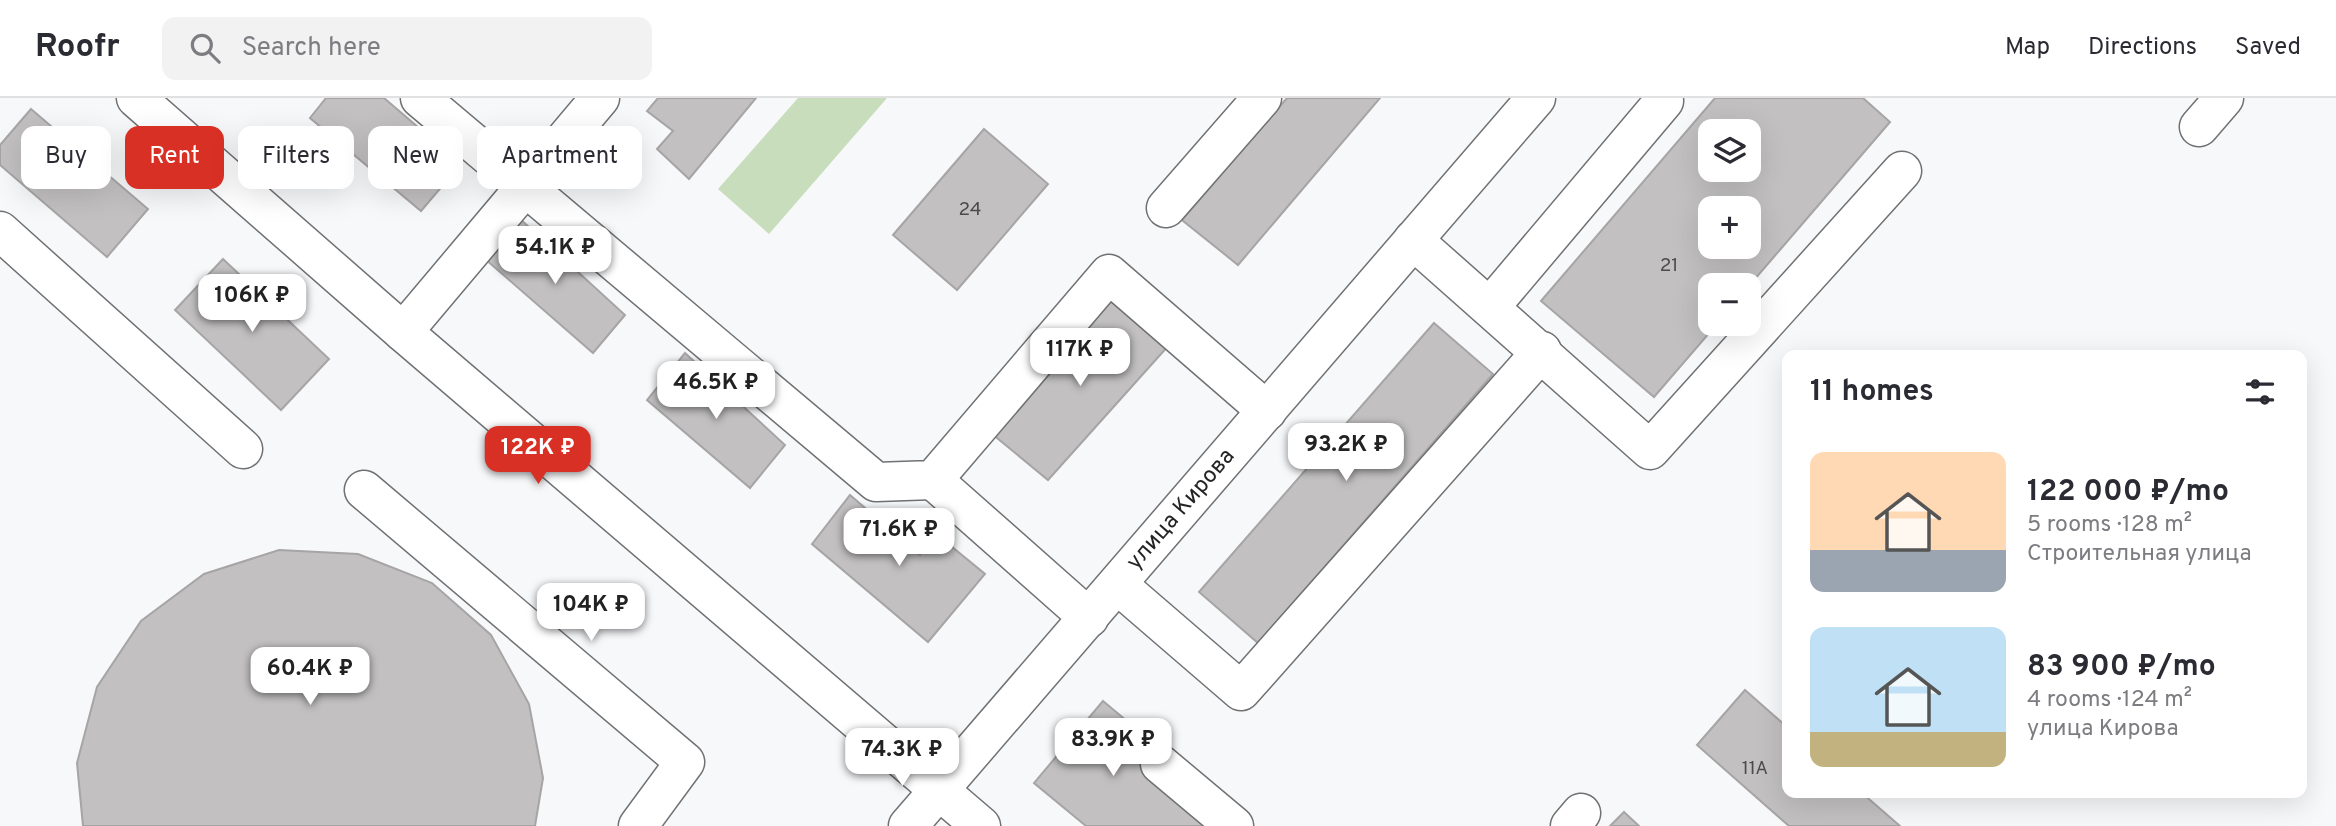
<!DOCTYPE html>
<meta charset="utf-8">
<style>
body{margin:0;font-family:Overpass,sans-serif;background:#f2f2f3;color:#2b2b33;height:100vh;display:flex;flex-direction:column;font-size:26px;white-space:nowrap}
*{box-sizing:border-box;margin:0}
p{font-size:23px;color:#7c7c81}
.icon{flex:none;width:38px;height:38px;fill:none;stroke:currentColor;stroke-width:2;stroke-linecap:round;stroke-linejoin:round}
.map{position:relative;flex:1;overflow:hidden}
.details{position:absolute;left:1782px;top:252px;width:525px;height:448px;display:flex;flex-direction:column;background:#fff;border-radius:14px;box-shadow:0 7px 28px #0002}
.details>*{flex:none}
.banner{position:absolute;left:21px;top:28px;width:665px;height:63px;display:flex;gap:14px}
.buttons{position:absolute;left:1698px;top:21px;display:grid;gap:14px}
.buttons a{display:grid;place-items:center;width:63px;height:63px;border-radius:14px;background:#fff;box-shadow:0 7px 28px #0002;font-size:35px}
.price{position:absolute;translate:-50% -60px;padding:0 16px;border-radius:14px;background:#fff;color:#222;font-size:23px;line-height:46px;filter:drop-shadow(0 2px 4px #0008)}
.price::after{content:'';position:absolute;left:50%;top:42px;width:21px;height:16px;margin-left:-10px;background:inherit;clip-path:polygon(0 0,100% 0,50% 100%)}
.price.on{background:#d93025;color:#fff}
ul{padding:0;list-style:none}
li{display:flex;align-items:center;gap:21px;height:175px;padding:0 28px}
li span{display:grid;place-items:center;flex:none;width:196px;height:140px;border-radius:14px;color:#555}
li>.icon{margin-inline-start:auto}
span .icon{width:84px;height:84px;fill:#fffc;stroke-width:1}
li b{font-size:30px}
h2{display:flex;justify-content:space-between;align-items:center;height:84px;padding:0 28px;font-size:30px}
.pill{padding:0 24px;border-radius:14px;background:#fff;box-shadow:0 7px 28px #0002;font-size:24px;line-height:63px}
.pill.on{background:#d93025;color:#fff}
header{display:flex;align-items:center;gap:42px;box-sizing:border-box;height:98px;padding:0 35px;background:#fff;border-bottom:2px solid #e1e1e2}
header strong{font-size:33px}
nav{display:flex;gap:38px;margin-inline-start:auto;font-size:24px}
.search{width:490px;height:63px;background:#f2f2f3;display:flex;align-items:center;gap:18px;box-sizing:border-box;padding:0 24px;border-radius:14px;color:#7c7c81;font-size:26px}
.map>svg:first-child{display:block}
</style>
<header>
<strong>Roofr</strong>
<div class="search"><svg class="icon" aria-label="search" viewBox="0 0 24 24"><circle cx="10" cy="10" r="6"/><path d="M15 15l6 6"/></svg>Search here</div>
<nav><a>Map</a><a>Directions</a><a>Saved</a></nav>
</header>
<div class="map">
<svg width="2336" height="728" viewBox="0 0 2336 728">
<rect width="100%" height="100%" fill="#f7f8fa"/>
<!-- green -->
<polygon fill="#c7ddbb" points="798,0 887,0 769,136 718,91"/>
<!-- building -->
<g fill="#c2c0c1" stroke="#a7a4a5" stroke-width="2" fill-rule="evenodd">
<polygon points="326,0 384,0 461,66 421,113 310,20"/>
<polygon points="658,0 756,0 689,81 657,51 673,33 647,13"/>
<polygon points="1287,0 1380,0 1238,167 1182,122"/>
<path d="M1715 0H1863L1890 24 1748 189 1710 187V226H1717L1654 299 1541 203ZM1710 33H1748V72H1710ZM1710 110H1748V149H1710Z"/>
<polygon points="31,11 148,111 107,159 0,67 0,47"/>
<polygon points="984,31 1048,86 957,192 893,137"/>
<polygon points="519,120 625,217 593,255 485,161"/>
<polygon points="223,161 329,261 281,312 175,212"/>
<polygon points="1108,197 1169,247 1048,382 991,335"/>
<polygon points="1434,225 1493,276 1258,545 1199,494"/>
<polygon points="685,255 785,347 750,390 647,302"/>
<polygon points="850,397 920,457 935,435 985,476 928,544 812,446"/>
<polygon points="279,452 358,456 432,485 491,537 529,606 543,680 535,728 83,728 77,665 97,589 141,523 204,476"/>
<polygon points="1745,592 1787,629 1787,695 1862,695 1900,728 1789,728 1697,647"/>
<polygon points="1103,603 1157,648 1141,667 1211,728 1086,728 1034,685"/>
<polygon points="1624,714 1639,728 1610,728"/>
</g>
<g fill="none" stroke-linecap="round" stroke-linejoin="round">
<!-- minor casing -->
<g stroke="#707173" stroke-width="41">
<g id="minor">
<polyline points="136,0 403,234 981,728"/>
<polyline points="420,0 876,384 933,382 1109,176 1267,313"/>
<polyline points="2199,29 2224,0"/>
<polyline points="1166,110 1262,0"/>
<polyline points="0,133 243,351"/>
<polyline points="1413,142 1650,352 1902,73"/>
<polyline points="1490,209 1664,3"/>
<polyline points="403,234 600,0"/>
<polyline points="933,382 1089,520"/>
<polyline points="364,392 685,664 638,728"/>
<polyline points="1118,487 1241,593 1542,253"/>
<polyline points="1160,666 1234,728"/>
<path id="s1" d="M908 728 1536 0"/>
<polyline points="1570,728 1581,715"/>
</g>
</g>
<!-- minor -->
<use href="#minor" stroke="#fff" stroke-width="38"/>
</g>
<g text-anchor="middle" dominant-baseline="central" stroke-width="7" stroke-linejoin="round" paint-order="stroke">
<!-- number labels -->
<g font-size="19" fill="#4b4b4b">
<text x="970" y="112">24</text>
<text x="1669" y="168">21</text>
<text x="1755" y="671">11А</text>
</g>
<!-- street labels -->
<g font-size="23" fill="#232424" stroke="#fff">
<text stroke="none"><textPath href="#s1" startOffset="418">улица Кирова</textPath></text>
</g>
</g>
</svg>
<div class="buttons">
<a><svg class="icon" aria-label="layers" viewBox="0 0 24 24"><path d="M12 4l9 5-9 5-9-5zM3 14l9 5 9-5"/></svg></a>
<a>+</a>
<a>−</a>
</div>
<b class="price" style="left:555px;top:188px">54.1K ₽</b>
<b class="price" style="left:252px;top:236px">106K ₽</b>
<b class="price" style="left:1080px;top:290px">117K ₽</b>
<b class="price" style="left:716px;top:323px">46.5K ₽</b>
<b class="price" style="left:1346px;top:385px">93.2K ₽</b>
<b class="price on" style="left:538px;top:388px">122K ₽</b>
<b class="price" style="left:899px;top:470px">71.6K ₽</b>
<b class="price" style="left:591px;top:545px">104K ₽</b>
<b class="price" style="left:310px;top:609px">60.4K ₽</b>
<b class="price" style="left:1113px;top:680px">83.9K ₽</b>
<b class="price" style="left:902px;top:690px">74.3K ₽</b>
<div class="banner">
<a class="pill">Buy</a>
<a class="pill on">Rent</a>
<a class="pill">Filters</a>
<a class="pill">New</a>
<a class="pill">Apartment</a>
</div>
<section class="details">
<h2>11 homes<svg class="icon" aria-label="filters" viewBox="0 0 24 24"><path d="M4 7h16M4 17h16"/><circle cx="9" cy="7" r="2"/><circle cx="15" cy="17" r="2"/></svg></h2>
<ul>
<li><span style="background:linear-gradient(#ffd9b3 70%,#9aa5b1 0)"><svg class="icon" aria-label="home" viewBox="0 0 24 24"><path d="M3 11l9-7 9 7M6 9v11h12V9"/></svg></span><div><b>122 000 ₽/mo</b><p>5 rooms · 128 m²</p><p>Строительная улица</p></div></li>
<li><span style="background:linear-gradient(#bfe0f5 75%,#c2b280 0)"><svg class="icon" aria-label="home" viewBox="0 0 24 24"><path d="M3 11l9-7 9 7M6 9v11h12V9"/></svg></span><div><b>83 900 ₽/mo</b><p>4 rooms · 124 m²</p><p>улица Кирова</p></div></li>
</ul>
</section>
</div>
